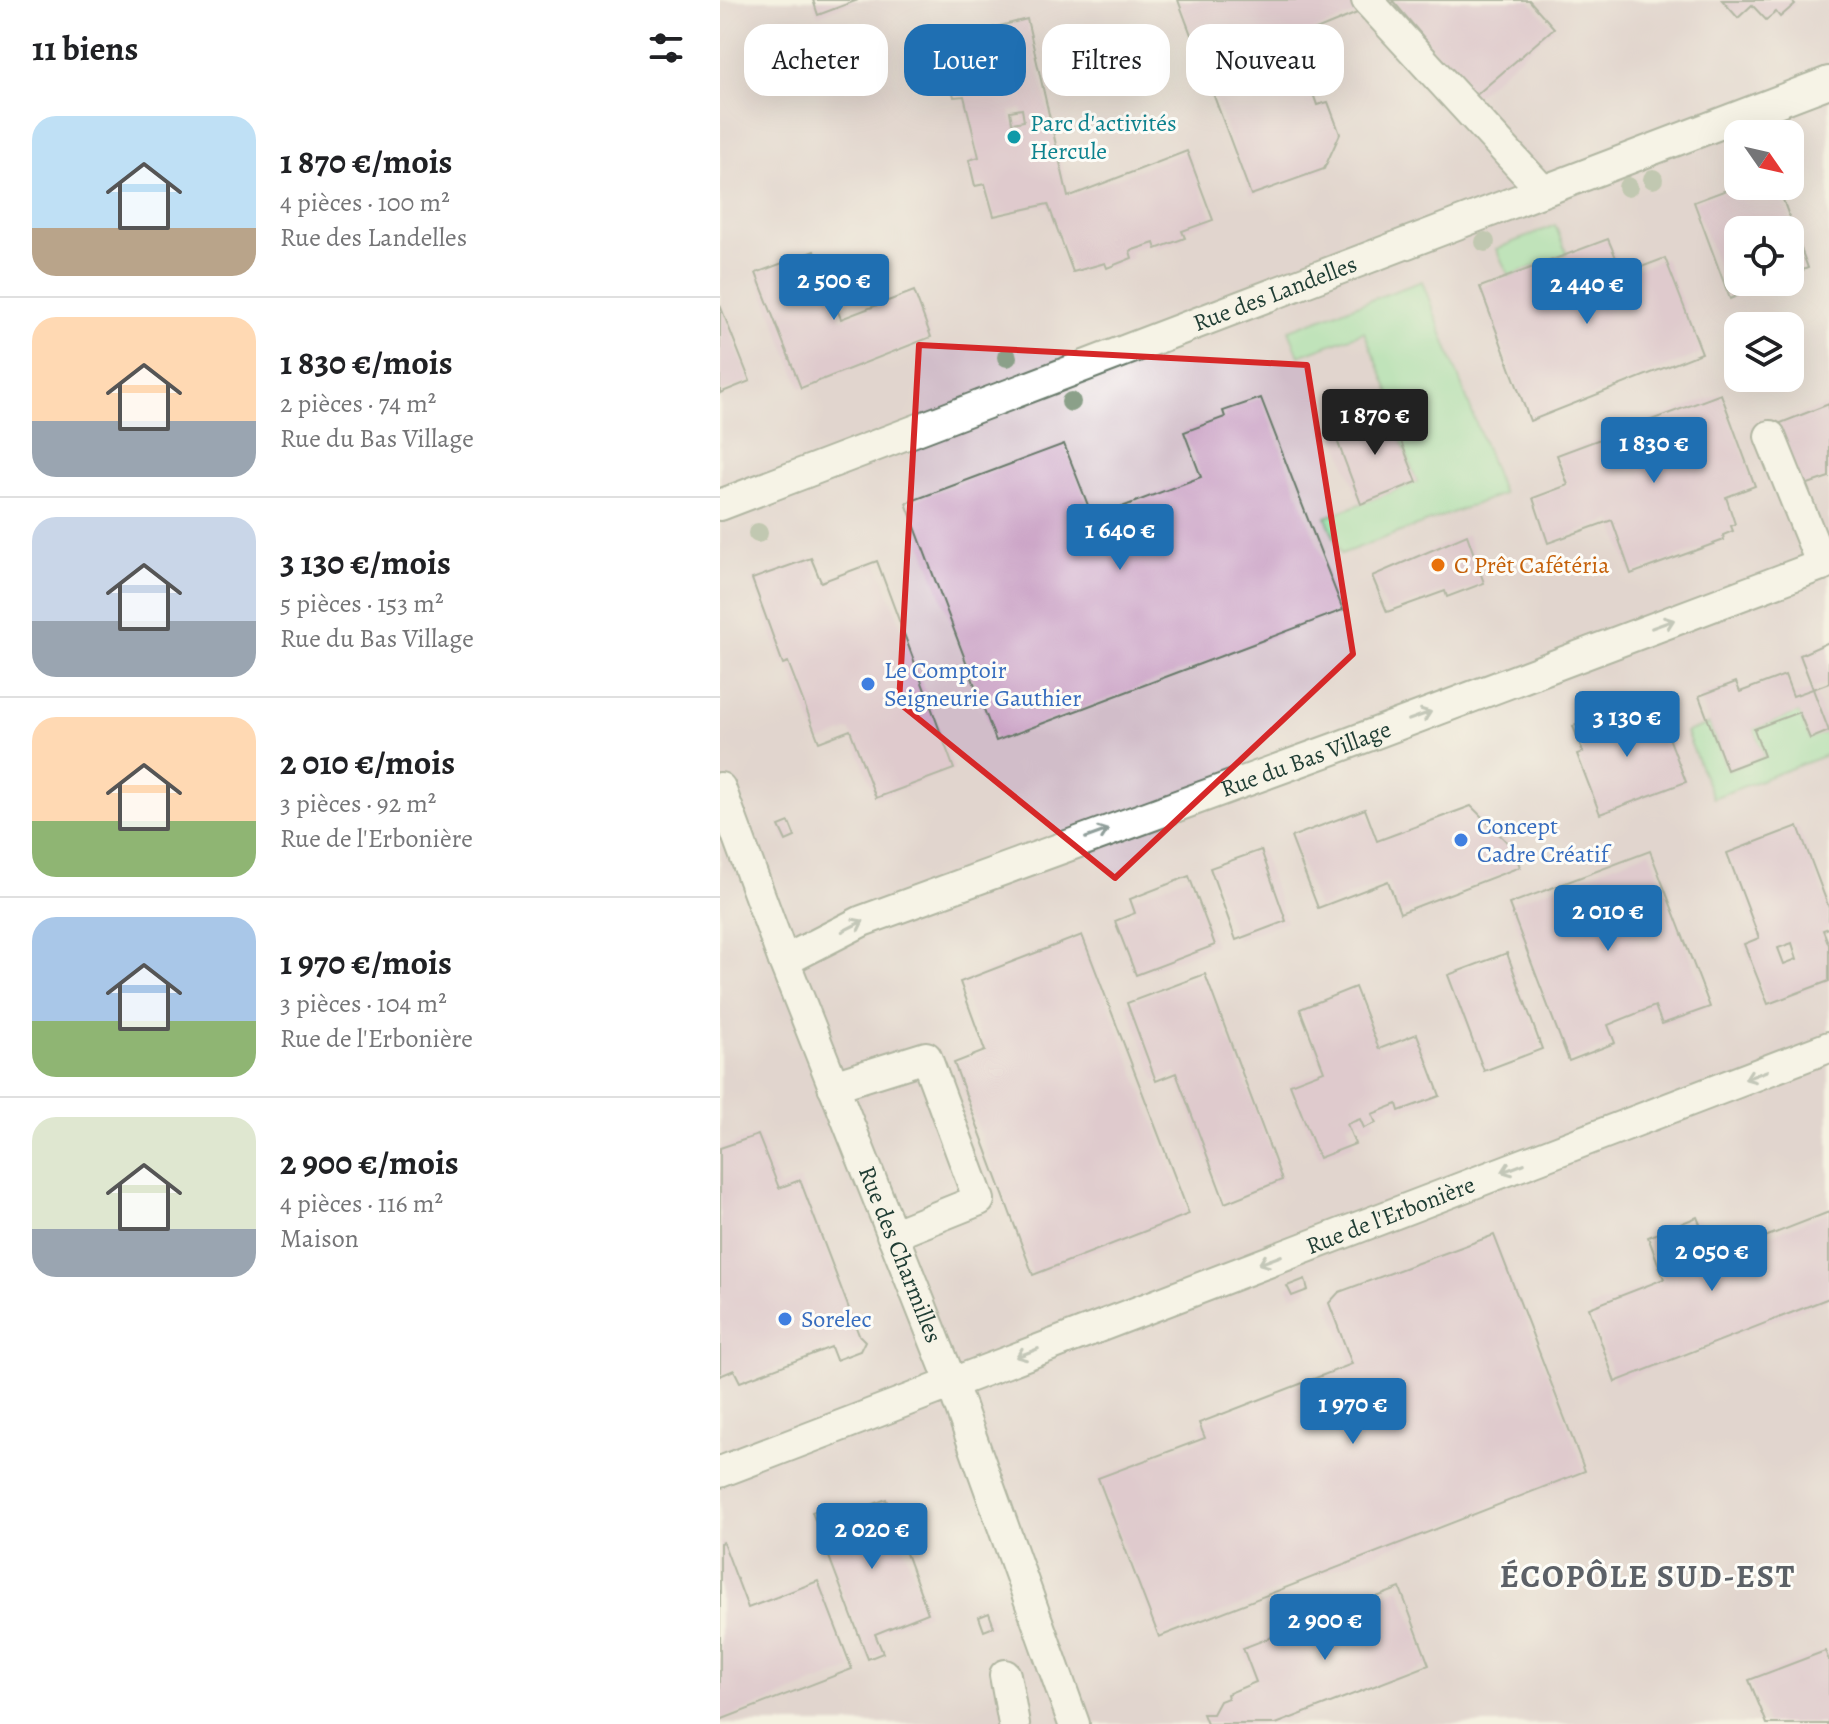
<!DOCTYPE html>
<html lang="fr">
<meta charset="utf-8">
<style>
body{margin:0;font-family:Alegreya,serif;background:#f2f2f2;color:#202124;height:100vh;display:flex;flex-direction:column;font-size:30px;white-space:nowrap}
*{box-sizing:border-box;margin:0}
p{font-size:26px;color:#757577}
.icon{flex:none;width:44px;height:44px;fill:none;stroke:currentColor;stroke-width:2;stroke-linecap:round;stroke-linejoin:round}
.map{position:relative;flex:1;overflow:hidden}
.drawer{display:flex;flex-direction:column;background:#fff;width:720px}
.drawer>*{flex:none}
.banner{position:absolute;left:24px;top:24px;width:760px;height:72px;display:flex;gap:16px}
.needle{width:52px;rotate:124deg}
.fabs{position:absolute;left:1004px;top:120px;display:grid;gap:16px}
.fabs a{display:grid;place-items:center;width:80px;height:80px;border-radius:16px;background:#fff;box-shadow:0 8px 32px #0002;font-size:40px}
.price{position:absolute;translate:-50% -68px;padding:0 18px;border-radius:8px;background:#1f6fb2;color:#fff;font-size:26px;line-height:52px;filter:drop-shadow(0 2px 4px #0008)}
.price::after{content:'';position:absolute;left:50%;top:48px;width:24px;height:18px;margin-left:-12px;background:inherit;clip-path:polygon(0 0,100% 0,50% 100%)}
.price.selected{background:#222;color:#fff}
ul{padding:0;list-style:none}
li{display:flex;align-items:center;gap:24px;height:200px;padding:0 32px}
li+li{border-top:2px solid #e0e0e0}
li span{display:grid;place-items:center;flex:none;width:224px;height:160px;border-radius:24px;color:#555}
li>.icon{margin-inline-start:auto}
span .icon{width:96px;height:96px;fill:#fffc;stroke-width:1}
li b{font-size:34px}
h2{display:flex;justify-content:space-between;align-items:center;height:96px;padding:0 32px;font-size:34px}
.tag{padding:0 28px;border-radius:24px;background:#fff;box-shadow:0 8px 32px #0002;font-size:28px;line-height:72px}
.tag.selected{background:#1f6fb2;color:#fff}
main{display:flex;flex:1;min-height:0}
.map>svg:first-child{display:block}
</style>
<main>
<section class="drawer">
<h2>11 biens<svg class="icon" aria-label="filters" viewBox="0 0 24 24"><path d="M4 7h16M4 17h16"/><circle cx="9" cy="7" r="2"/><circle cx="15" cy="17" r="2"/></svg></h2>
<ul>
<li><span style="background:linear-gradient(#bfe0f5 70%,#b9a48a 0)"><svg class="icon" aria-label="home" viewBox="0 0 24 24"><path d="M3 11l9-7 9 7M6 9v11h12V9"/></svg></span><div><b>1 870 €/mois</b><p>4 pièces · 100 m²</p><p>Rue des Landelles</p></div></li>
<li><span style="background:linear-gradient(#ffd9b3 65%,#9aa5b1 0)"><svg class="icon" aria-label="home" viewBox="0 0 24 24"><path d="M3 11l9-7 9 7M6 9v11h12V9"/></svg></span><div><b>1 830 €/mois</b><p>2 pièces · 74 m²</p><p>Rue du Bas Village</p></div></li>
<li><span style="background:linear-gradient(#c9d6e8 65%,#9aa5b1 0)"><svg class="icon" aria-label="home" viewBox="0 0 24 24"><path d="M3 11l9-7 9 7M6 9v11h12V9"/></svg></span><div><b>3 130 €/mois</b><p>5 pièces · 153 m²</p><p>Rue du Bas Village</p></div></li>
<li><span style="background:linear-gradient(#ffd9b3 65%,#8fb573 0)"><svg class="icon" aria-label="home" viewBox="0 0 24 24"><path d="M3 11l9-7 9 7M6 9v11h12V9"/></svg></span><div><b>2 010 €/mois</b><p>3 pièces · 92 m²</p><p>Rue de l'Erbonière</p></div></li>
<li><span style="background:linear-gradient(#a9c7e8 65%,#8fb573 0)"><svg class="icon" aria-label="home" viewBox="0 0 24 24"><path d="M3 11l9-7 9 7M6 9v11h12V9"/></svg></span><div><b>1 970 €/mois</b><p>3 pièces · 104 m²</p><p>Rue de l'Erbonière</p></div></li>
<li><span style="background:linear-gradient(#dfe7d0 70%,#9aa5b1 0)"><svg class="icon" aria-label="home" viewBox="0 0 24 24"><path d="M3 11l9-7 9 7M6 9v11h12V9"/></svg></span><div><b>2 900 €/mois</b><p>4 pièces · 116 m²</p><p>Maison</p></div></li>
</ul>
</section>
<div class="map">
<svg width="1109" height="1724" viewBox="0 0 1109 1724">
<rect width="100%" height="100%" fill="#fdfcf7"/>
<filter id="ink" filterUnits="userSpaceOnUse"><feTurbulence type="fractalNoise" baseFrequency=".0125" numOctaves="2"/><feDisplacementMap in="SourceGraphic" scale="16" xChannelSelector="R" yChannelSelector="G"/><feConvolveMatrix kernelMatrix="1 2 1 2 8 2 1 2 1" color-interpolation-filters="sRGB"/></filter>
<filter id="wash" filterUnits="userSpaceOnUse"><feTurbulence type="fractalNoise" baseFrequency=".006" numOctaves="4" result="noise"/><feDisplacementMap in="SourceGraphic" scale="32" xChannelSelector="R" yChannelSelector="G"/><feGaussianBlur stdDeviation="1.8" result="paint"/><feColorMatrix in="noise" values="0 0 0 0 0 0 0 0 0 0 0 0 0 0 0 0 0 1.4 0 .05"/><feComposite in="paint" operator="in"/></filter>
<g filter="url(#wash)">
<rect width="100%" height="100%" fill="#efead1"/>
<!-- industrial -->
<path fill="#d1bdc9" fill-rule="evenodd" d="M0 0H1109V1724H0ZM1018 134H1070V186H1018ZM1018 230H1070V282H1018ZM1018 326H1070V378H1018Z"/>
<!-- grass -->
<g fill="#88db9d" stroke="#548c68" stroke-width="2">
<polygon points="835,225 847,254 789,276 776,249"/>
<polygon points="702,281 783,494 621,554 606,517 697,482 670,411 643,421 636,407 670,393 644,332 579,356 569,330"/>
<polygon points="1079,712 1090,738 1109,731 1109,754 993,798 966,732 989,724 1008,770 1044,756 1034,729"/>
</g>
<g id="blocks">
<!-- building -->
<g fill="#cca5c7" fill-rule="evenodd">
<polygon points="93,0 138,0 98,15"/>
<polygon points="458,0 632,0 642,11 574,39 597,105 608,102 620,134 604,169 531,195"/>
<polygon points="672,0 809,0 834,28 754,97"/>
<polygon points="1002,0 1071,0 1075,4 1060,17 1056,12 1046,20 1032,5 1018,18"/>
<path d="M307 19 348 197 467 151 493 220 462 231 465 238 436 249 434 243 410 251 412 258 387 268 385 263 353 272 328 204 274 216 265 184 255 186 249 160 259 157 244 96 234 97 228 71 239 68 233 38ZM302 109 304 121 292 123 290 111Z"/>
<polygon points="1017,186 1058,186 1088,268 1070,275 1070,230 1018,230 1018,282 1052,282 1010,299 974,202"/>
<polygon points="888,239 903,274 945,258 982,353 810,421 760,287"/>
<polygon points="94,251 121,319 194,291 211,337 81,388 36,273"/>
<polygon points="0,305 30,381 0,393"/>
<polygon points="1001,394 1035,486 1006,497 1015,524 1011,526 1013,531 1003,535 1004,540 911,574 892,520 828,543 813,498 848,485 837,455"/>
<polygon points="541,398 623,610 276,741 186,503 344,444 373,518 481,477 464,432 505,417 503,411"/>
<polygon points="1109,404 1109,477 1082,486 1058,424"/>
<polygon points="669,411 697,482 641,504 614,432"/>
<polygon points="747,535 764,583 727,597 725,591 667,612 652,576"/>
<polygon points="91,558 101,582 157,561 234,769 156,798 130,730 99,742 68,662 63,664 32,579"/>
<polygon points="1109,642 1109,683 1093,689 1109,731 1090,739 1079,712 1034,729 1044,756 1007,770 979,696 1016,682 1020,692 1065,675 1073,696 1093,689 1080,655"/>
<polygon points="929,706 938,730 945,727 966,782 880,814 857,754 863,752 853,726 883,715 887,723"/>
<polygon points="751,806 793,848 800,867 680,913 668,881 598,908 571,837 645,809 657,841"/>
<polygon points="69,822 75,837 66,841 59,826"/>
<path d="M1078 826 1109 908V928L1103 930 1109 945V981L1048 1004 1024 944 1039 938 1007 853ZM1072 943 1077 959 1064 964 1058 948Z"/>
<polygon points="541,850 566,921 516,940 490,868"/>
<polygon points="930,851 990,1007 942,1024 935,1006 888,1025 895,1043 849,1061 789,904"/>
<polygon points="469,876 495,945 416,975 395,921 415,913 410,899"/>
<polygon points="362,935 469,1214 313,1275 234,1063 265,1051 240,982"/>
<polygon points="787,953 822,1049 764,1071 728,975"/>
<polygon points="485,974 562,1180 505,1203 456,1073 436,1081 407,1003"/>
<polygon points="635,987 659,1049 697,1034 720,1096 679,1111 677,1104 652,1114 656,1123 644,1128 640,1119 627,1124 635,1144 599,1158 570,1084 604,1071 580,1009"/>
<polygon points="38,1135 59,1188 80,1180 139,1335 145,1341 140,1351 116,1360 111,1347 20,1382 14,1370 0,1376 0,1148"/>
<polygon points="1109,1212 1109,1298 895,1382 869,1308 944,1279 928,1237 977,1217 994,1257"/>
<polygon points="774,1235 865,1471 439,1637 378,1478 485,1438 479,1423 632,1364 609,1303 619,1292"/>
<polygon points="585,1279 588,1290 572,1296 567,1286"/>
<polygon points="166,1499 208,1613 155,1634 163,1653 148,1659 92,1512 107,1506 112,1521"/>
<polygon points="3,1542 28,1608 98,1581 132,1669 0,1720 0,1543"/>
<polygon points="680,1588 709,1665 556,1724 487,1724 483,1714 493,1714 500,1701 508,1698 507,1694 536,1682 523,1648"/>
<polygon points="269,1613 274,1627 264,1631 259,1617"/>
<polygon points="1105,1651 1109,1660 1109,1724 1047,1724 1029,1680"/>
</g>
</g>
</g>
<g filter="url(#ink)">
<use href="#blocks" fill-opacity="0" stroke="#687a6b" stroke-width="2"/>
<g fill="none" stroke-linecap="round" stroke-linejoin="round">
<!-- minor casing -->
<g stroke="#687a6b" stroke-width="34">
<g id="minor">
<polyline points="647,0 822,190"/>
<polyline points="1050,436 1102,565"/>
<path id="s1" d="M0 505 1109 82"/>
<path id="s2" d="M0 788 64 961 232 1384 354 1724"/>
<path id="s3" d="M64 961 142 921 616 748 1109 562"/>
<polyline points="113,1086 206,1057 259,1200 172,1235"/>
<path id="s4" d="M0 1472 1109 1047"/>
<polyline points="285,1675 294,1724"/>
</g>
</g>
<!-- minor -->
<use href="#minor" stroke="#fff" stroke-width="30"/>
</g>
<!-- trees -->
<g fill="#8ba089">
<circle cx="933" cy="179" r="10"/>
<circle cx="908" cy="187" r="10"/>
<circle cx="765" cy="242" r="10"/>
<circle cx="287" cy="357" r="10"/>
<circle cx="351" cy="402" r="10"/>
<circle cx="38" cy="533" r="10"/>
</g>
<!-- one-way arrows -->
<defs><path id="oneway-shaft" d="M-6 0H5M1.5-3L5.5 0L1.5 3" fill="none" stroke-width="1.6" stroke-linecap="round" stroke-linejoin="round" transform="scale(2)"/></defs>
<g stroke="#8f9e9a">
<use href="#oneway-shaft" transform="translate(943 624) rotate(-20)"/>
<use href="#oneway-shaft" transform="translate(700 716) rotate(-20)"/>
<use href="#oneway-shaft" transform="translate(377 834) rotate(-20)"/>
<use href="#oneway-shaft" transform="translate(133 926) rotate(-27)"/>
<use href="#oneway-shaft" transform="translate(1036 1075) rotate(159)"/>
<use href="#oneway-shaft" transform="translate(793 1168) rotate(159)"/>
<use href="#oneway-shaft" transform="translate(550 1260) rotate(159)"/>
<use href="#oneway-shaft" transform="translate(307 1353) rotate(159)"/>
</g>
</g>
<!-- marked area -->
<path d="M0 0H1109V1724H0ZM199 345 587 365 633 654 395 878 179 703Z" fill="#efead1" fill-opacity=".55" fill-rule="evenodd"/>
<path fill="none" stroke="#d62828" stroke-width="6" stroke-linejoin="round" d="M199 345 587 365 633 654 395 878 179 703Z"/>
<!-- markers -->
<circle fill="#0f9aa8" stroke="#fdfcf7" stroke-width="3" cx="294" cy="137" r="8"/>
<circle fill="#e8710a" stroke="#fdfcf7" stroke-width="3" cx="718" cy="565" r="8"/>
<g fill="#3f7fe0" stroke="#fdfcf7" stroke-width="3">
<circle cx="148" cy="684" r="8"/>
<circle cx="741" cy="840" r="8"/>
<circle cx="65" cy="1319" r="8"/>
</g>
<g text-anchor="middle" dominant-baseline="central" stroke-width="6" stroke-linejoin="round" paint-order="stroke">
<!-- culture labels -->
<g font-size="24" fill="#0d838f" stroke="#fdfcf7" text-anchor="start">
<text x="310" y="123">Parc d'activités<tspan x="310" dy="28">Hercule</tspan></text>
</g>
<!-- street labels -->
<g font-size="24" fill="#1f3d34" stroke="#fdfcf7">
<text stroke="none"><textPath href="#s1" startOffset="594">Rue des Landelles</textPath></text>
<text stroke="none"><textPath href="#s3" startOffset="560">Rue du Bas Village</textPath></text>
<text stroke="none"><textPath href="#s4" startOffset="718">Rue de l'Erbonière</textPath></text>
<text stroke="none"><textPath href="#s2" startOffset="500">Rue des Charmilles</textPath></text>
</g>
<!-- food labels -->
<g font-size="24" fill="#c56008" stroke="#fdfcf7" text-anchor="start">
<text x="734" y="565">C Prêt Cafétéria</text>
</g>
<!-- shop labels -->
<g font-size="24" fill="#366cbe" stroke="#fdfcf7" text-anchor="start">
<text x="164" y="670">Le Comptoir<tspan x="164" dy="28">Seigneurie Gauthier</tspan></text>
<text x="757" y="826">Concept<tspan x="757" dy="28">Cadre Créatif</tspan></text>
<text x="81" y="1319">Sorelec</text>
</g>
<!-- district labels -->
<g font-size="32" font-weight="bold" letter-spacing="2" fill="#5c6167" stroke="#fdfcf7">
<text x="928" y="1576">ÉCOPÔLE SUD-EST</text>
</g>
</g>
</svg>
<div class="fabs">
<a><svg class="needle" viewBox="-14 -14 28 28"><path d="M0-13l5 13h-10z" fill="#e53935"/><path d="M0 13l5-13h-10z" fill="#757577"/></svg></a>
<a><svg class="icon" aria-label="locate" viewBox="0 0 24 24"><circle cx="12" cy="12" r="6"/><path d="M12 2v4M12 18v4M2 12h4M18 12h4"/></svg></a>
<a><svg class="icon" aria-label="layers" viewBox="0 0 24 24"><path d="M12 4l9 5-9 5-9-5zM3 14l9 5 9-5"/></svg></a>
</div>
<b class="price" style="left:114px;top:322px">2 500 €</b>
<b class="price" style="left:867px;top:326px">2 440 €</b>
<b class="price selected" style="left:655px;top:457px">1 870 €</b>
<b class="price" style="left:934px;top:485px">1 830 €</b>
<b class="price" style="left:400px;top:572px">1 640 €</b>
<b class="price" style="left:907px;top:759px">3 130 €</b>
<b class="price" style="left:888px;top:953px">2 010 €</b>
<b class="price" style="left:992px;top:1293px">2 050 €</b>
<b class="price" style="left:633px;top:1446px">1 970 €</b>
<b class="price" style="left:152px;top:1571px">2 020 €</b>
<b class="price" style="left:605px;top:1662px">2 900 €</b>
<div class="banner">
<a class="tag">Acheter</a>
<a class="tag selected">Louer</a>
<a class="tag">Filtres</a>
<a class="tag">Nouveau</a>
</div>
</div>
</main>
